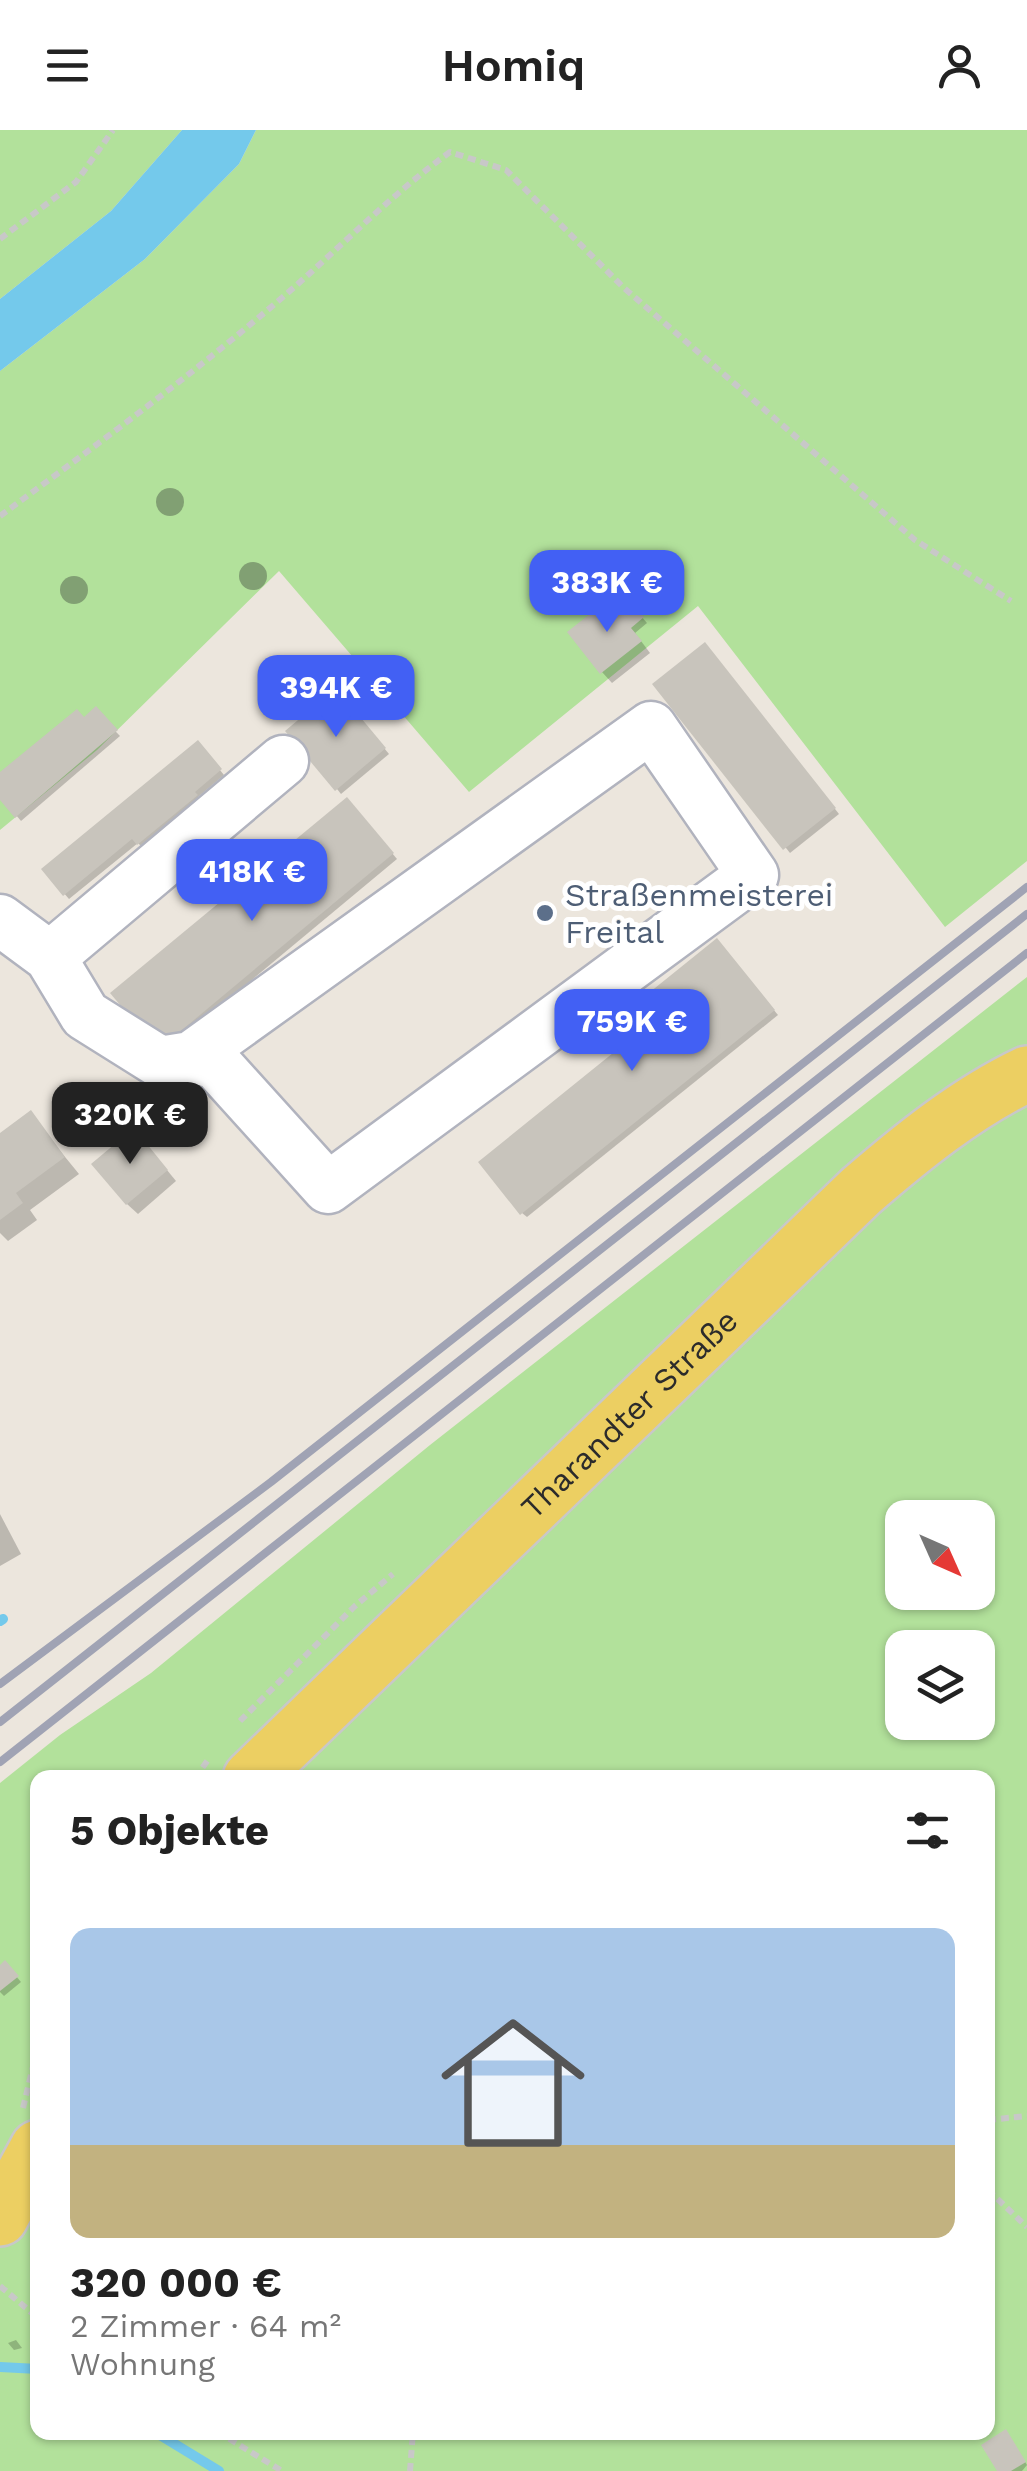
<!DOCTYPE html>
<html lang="de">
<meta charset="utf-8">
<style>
body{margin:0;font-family:"Work Sans",sans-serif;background:#f6f6f6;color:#222;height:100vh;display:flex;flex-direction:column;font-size:38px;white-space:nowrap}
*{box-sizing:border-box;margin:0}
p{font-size:32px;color:#767676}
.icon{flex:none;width:55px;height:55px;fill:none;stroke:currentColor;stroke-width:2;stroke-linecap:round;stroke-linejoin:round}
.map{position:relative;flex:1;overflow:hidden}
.panel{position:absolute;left:30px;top:1640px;width:965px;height:670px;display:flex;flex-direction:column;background:#fff;border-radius:20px;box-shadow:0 2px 8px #0004}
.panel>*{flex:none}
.needle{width:65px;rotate:135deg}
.buttons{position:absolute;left:885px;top:1370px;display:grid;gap:20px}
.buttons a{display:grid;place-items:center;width:110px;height:110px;border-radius:20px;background:#fff;box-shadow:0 2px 8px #0004;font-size:50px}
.price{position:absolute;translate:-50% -85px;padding:0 22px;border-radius:20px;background:#4260f4;color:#fff;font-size:32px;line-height:65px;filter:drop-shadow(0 2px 5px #0008)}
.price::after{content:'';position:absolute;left:50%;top:60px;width:30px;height:22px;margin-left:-15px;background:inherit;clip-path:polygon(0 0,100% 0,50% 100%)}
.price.current{background:#222;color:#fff}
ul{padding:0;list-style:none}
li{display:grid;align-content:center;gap:20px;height:530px;padding:0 40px}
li+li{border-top:2px solid #e0e0e0}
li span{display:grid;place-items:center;height:310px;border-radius:20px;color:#555}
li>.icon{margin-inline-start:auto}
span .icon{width:180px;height:180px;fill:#fffc;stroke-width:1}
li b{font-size:42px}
h2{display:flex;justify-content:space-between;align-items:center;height:120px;padding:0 40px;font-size:42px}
header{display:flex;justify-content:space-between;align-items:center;height:130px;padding:0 40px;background:#fff;font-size:45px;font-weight:600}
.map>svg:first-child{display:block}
</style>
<header><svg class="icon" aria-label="menu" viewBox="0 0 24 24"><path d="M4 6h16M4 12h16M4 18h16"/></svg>Homiq<svg class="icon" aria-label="person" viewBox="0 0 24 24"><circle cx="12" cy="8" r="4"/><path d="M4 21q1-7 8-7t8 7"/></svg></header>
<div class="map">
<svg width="1027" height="2341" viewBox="0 0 1027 2341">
<rect width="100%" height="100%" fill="#ece6dd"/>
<!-- green -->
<g fill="#b2e19b" fill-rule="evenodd">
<polygon points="0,0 182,0 111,81 0,169"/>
<polygon points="256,0 1027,0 1027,731 945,797 698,476 469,662 279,441 97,620 0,700 0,241 145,129 239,34"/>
<path d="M1027 847V2341H0V1653L60 1605 151 1543 430 1315ZM902 1388H978V1462H902ZM902 1518H978V1592H902ZM38 1648H988V2302H38Z"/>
</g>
<!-- water -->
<polygon fill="#74c9eb" points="182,0 256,0 239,34 145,129 0,241 0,169 111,81"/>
<!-- shadow -->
<g fill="#0003">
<polygon points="633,477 647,493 635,503 650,523 612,553 602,542 622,486"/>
<polygon points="709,520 839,684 790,723 655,554"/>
<polygon points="341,566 389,624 341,664 337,659"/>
<polygon points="95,580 120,606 21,691 0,666 0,645"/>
<polygon points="202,618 224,645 198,667 200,671 143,718 138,713 69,769 44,740"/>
<polygon points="351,674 397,729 164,923 114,864"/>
<polygon points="721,816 778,885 527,1087 522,1083 642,902"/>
<polygon points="30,984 79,1044 30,1080 37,1090 8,1111 0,1103 0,1006"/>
<polygon points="144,1012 176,1051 138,1084 127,1074"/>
<polygon points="0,1384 21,1424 0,1436"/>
<polygon points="5,1833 21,1852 4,1866 0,1862 0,1838"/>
<polygon points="16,2210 22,2218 14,2220 8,2213"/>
<polygon points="1010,2307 1027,2335 1022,2341 1000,2341"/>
</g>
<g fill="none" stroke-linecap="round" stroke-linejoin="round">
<!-- stream -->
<g stroke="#74c9eb" stroke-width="10">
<polyline points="0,1491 3,1489"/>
<polyline points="0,2237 38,2239"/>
<polyline points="155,2302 219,2341"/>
</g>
</g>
<!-- building -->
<g fill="#c8c4bc">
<polygon points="609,469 621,484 633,474 644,487 631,498 642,511 600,544 567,502"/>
<polygon points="705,512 836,678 783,720 652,554"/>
<polygon points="336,558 386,618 335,661 285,601"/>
<polygon points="96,576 118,600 15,688 0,670 0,642 77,579 84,587"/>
<polygon points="198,610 222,639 195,662 198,665 137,715 132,709 63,766 41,739"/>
<polygon points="347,667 394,723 158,920 110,863"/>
<polygon points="717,808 775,880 520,1085 478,1032 639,902 624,883"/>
<polygon points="31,980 65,1027 16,1063 23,1073 0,1090 0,1003"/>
<polygon points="134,998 168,1040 126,1075 91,1034"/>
<polygon points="5,1830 19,1846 0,1861 0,1835"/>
<polygon points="1006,2299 1026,2332 1011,2341 997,2341 981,2315"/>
</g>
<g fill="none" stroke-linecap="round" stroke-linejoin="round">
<!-- minor casing -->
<g stroke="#b1b3be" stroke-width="55">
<g id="minor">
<polyline points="0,790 50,827 85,885 160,932 191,927 216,934 328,1058 753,745 651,597 191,927"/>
<polyline points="50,827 283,631"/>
</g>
</g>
<!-- major casing -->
<g stroke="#c8c8c8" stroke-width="60">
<g id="major">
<path id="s1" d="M251 1648 861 1061C912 1017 966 973 1027 944"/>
<polyline points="0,2088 38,2018"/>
</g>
</g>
<!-- path -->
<g stroke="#c8c8c8" stroke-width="6" stroke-dasharray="8 5" stroke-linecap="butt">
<polyline points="0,109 76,52 113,0"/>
<path d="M0 386C94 317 188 248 277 172 335 123 388 67 450 22L506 40 623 157 915 410 1011 471"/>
<polyline points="240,1591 355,1476 393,1444"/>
<polyline points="195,1648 210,1627"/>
<polyline points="23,1978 38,1916"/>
<polyline points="988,1990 1027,1986"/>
<polyline points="988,2060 1027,2097"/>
<polyline points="0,2156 38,2188"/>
<polyline points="218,2302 282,2341"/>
<polyline points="410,2341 413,2302"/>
</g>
<!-- minor -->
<use href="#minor" stroke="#fff" stroke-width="50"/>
<!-- major -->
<use href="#major" stroke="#eccf62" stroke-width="55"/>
<!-- rail -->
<g stroke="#a0a3b4" stroke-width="8">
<polyline points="0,1554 271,1352 1027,757"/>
<polyline points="0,1592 1027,784"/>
<polyline points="0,1632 1027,823"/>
</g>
</g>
<!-- trees -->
<g fill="#81a073">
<circle cx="170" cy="372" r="14"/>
<circle cx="253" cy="446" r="14"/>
<circle cx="74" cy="460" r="14"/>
</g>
<!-- markers -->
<circle fill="#5c6f8a" stroke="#fff" stroke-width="4" cx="545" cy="783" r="10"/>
<g text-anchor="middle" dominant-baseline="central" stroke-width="10" stroke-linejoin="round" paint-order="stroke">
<!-- service labels -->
<g font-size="32" fill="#4e5e75" stroke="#fff" text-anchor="start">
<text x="565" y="765">Straßenmeisterei<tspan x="565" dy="37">Freital</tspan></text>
</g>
<!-- street labels -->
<g font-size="32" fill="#2b2b2b" stroke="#fff">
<text stroke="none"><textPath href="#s1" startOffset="525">Tharandter Straße</textPath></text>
</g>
</g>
</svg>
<div class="buttons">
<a><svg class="needle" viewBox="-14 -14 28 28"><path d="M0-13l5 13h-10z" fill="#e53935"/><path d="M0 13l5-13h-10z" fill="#767676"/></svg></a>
<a><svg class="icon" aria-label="layers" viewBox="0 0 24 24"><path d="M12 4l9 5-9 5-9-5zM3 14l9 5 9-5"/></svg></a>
</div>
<b class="price" style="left:607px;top:505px">383K €</b>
<b class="price" style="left:336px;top:610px">394K €</b>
<b class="price" style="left:252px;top:794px">418K €</b>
<b class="price" style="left:632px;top:944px">759K €</b>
<b class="price current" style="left:130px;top:1037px">320K €</b>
<section class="panel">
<h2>5 Objekte<svg class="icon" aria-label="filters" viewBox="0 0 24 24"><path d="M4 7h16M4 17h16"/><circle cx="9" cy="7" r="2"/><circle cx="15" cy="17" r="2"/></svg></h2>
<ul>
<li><span style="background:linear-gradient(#a9c7e8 70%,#c2b280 0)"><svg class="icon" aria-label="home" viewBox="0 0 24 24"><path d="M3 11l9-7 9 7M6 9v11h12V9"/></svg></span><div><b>320 000 €</b><p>2 Zimmer · 64 m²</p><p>Wohnung</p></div></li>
</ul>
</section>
</div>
